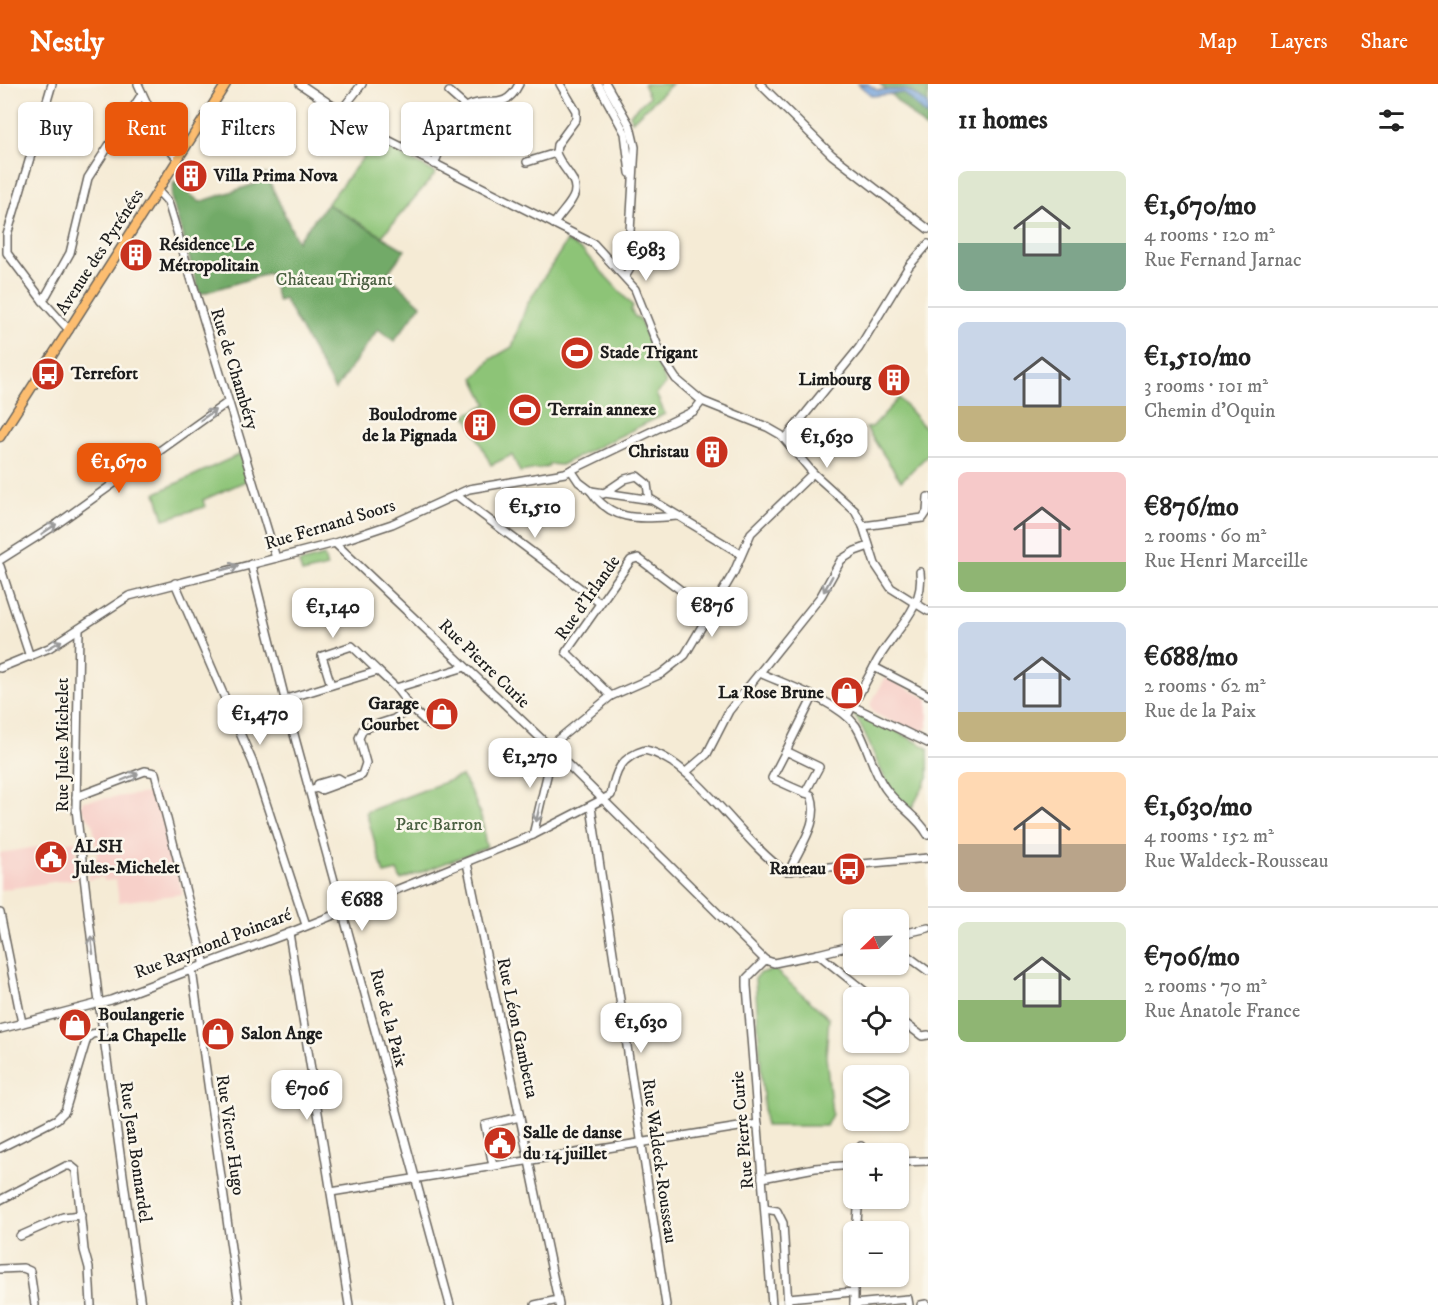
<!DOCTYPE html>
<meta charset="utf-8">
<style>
body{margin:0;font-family:"IM FELL DW Pica",serif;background:#f6f6f6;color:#222;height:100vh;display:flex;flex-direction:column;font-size:22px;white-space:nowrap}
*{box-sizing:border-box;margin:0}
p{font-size:20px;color:#767676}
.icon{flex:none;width:33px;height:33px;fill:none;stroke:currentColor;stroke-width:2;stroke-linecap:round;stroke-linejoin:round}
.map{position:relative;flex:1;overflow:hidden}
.sheet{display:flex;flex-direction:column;background:#fff;width:510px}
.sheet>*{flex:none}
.top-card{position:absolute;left:18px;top:18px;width:570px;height:54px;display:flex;gap:12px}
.needle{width:39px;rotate:247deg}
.controls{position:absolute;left:843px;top:825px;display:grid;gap:12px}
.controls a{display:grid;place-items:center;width:66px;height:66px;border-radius:9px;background:#fff;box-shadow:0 2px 4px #0004;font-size:30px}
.price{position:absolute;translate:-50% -51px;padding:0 14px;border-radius:12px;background:#fff;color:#222;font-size:20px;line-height:39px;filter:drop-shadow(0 2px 3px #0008)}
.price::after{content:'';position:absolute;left:50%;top:36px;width:18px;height:14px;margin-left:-9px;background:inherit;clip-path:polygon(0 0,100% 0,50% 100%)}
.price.on{background:#ea580c;color:#fff}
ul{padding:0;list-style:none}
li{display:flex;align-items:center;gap:18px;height:150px;padding:0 30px}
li+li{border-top:2px solid #e0e0e0}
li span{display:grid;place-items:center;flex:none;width:168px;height:120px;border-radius:9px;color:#555}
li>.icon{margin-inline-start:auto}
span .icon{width:72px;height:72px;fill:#fffc;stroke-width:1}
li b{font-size:26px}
h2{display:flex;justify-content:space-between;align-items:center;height:72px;padding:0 30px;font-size:26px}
.chip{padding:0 21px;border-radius:9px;background:#fff;box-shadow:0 2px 4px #0004;font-size:21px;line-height:54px}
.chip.on{background:#ea580c;color:#fff}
header{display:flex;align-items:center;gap:36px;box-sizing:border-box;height:84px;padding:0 30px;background:#ea580c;color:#fff}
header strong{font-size:28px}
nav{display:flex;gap:33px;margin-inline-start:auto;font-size:21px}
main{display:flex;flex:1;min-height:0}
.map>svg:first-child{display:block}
</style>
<header>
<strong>Nestly</strong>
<nav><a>Map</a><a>Layers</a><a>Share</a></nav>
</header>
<main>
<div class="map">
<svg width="928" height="1221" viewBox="0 0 928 1221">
<rect width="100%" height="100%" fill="#fbf7ec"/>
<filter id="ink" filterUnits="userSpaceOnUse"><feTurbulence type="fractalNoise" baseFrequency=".0167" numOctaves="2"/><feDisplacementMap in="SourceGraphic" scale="12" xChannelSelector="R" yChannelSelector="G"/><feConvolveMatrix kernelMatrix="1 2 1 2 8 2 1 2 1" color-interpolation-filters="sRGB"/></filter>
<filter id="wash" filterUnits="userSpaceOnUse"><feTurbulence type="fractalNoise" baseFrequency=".008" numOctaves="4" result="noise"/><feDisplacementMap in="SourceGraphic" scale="24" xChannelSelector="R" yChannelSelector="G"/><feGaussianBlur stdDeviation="1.35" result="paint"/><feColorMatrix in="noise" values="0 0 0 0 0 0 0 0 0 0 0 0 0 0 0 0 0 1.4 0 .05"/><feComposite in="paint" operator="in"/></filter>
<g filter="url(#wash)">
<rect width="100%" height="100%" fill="#f5ebd5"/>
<!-- built -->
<g fill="#f7d0c9">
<polygon points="886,593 928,615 928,640 922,653 874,629 870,621"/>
<polygon points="156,708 183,810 119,818 116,796 104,797 103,793 87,796 97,772 93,740 80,723 83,717"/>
<polygon points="75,757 79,794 0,806 0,769"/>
</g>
<!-- green -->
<g fill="#8dc477" stroke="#54704a" stroke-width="1.5">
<polygon points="643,0 672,0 632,37 630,30 649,13"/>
<polygon points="376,57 436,89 382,152 327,120"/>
<polygon points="567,157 583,167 633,222 631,226 635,233 639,234 666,300 656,310 665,330 561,381 549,380 548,383 520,388 512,371 491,381 466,331 487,320 474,294 491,275 512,263 527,220"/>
<polygon points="899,314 928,347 928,371 901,397 866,344 872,343"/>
<polygon points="240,370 248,396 203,416 205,423 164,435 156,409"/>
<polygon points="324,472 327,483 302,489 299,479"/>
<path d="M856 625 928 664V693L911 726C880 704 875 661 854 631Z"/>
<path d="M461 692C471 706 479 724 483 740 485 748 483 755 487 763L401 796 397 787 384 790 366 728Z"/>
<polygon points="775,886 829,934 826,972 832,1030 826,1042 765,1042 755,895 760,889"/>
</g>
<!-- forest -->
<g fill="#72aa68" stroke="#476342" stroke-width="1.5">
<polygon points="880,0 928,0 928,47"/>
<polygon points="266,90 297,157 327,120 405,166 387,190 421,221 394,257 378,245 335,306 284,215 278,217 270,189 200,210 171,113 174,98 200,118 255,100"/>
</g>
<!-- water -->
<path fill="#6f9fd9" stroke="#465e7a" stroke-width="1.5" d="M858 0H868L877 6C907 7 903 0 928 21V33L903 9 872 12Z"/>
</g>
<g filter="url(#ink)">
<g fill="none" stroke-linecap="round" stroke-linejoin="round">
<!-- minor casing -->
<g stroke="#68645d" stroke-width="10">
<g id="minor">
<polyline points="52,0 7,151 7,169 43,217 69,246"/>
<polyline points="138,0 167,63 178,75"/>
<polyline points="300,0 370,47 594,160 635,205 663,275 676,295 702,317 767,343 781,351 813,389 855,427 863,442 875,480 891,504 928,527"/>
<polyline points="598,0 625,49 630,89"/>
<polyline points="606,0 630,42 635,63 629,164 631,183 625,193"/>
<polyline points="760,0 832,71 928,145"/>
<polyline points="449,8 466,23"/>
<polyline points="340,28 362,0"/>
<polyline points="527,78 556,69"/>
<path d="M434 80C442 63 450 33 466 23 487 11 504 30 519 0"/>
<polyline points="158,107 168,118 276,474"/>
<path d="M554 140C566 121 585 111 569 90 564 83 559 77 556 69L557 61 576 35V27L560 0"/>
<polyline points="43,217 70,169 88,94 142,10"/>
<polyline points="785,355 859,264 909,182 928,160"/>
<polyline points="571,386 579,398 591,407 652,416 741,470"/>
<path d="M591 407C612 440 645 434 678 432"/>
<polyline points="603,410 625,395 637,392 647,400 649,415"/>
<polyline points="456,411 600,519"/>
<polyline points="863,442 923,434 927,428 928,413"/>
<polyline points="335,459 552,665 765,876 774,879 818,870 873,914"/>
<polyline points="0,476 57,440 228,318"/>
<polyline points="251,480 292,643 450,1221"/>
<polyline points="0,482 30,573"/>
<polyline points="175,499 253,679 306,841"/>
<polyline points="79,545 76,725 98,911 141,1221"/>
<path d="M874 583C888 552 926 526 920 488"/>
<polyline points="0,584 49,564 129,512 335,459 392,440 469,405 565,389 694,327 702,317"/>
<path d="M760 589C786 601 839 618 856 642 868 661 872 686 885 704 897 722 918 732 928 751"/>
<polyline points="331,601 322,572 352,562 378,587"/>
<polyline points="396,604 411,624"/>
<polyline points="611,612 566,568 631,476 638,474 711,529"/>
<polyline points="286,615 378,587 396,604 465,583"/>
<polyline points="854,623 928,659"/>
<polyline points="847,632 874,583 928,611"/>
<polyline points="786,667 813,613"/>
<polyline points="686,688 707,670 729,627 821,512 841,476 855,467 869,462"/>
<polyline points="317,704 318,700 338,694 343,697"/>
<polyline points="309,706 317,704 321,706 362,691 366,679 359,654 363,645 394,635 411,624 431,642"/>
<polyline points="76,713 145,687 155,689 205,881"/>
<polyline points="591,723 666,1221"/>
<polyline points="533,751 555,658 611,612 661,590 685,571 734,488 751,449 813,389"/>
<polyline points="467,779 559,1221"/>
<path d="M792 787V781C803 758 820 736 811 711 797 706 785 700 772 694L786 667 819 683 805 709"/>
<polyline points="0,829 22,939"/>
<polyline points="289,849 349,1221"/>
<polyline points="898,851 928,844"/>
<polyline points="898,865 928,887"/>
<polyline points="818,870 854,861"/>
<polyline points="765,876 747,894 747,902 772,1221"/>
<polyline points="192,886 239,1221"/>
<polyline points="898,934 922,952 928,951"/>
<path d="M0 945 111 916 289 849 533 751 611 711C615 687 621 673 645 666 694 676 742 759 785 787L928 774"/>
<polyline points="0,1064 57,1035 65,1027 87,954 92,950 103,948"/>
<polyline points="861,1070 861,1062"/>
<polyline points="898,1078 928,1077"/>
<polyline points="493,1082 485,1041 520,1033"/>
<polyline points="762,1094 815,1084 854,1081"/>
<polyline points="331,1108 758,1040"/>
<polyline points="0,1116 66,1082 71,1082 76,1086 84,1166 89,1184 91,1221"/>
<polyline points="765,1125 777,1127 783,1139 788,1221"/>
<polyline points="856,1148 859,1114"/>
<polyline points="20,1152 63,1133 81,1131"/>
<polyline points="0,1185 23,1184 30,1187 35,1221"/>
<polyline points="854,1192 854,1221"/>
<polyline points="788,1214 853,1208"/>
<polyline points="854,1220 908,1215 909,1221"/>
<polyline points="535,1221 558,1216"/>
<polyline points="921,1221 926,1220"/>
</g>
</g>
<!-- major casing -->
<g stroke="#68645d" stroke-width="11">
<polyline id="major" points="0,353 226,0"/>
</g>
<!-- minor -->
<use href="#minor" stroke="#fff" stroke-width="7"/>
<!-- major -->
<use href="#major" stroke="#fcbd6f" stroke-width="8"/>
</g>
<!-- one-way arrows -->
<defs><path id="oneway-shaft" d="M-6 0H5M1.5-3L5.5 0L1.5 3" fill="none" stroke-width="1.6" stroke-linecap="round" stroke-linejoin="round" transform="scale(1.5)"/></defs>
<g stroke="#999">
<use href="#oneway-shaft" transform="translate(208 331) rotate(-35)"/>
<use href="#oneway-shaft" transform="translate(49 445) rotate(-34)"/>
<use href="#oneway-shaft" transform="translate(230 484) rotate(-15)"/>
<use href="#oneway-shaft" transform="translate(828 500) rotate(119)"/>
<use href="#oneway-shaft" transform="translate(54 561) rotate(-30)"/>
<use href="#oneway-shaft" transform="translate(130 693) rotate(-23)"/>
<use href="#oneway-shaft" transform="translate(538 729) rotate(102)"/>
<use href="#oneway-shaft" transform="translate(92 861) rotate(-97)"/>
</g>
</g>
<!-- icons -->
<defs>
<g id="building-disc" transform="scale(1.725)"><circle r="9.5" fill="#c8321e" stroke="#fbf7ec"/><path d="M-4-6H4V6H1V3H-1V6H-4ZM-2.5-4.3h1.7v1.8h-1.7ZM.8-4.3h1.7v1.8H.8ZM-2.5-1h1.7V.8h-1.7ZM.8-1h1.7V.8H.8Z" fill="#fff"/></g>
<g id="stadium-disc" transform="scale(1.725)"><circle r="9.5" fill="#c8321e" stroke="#fbf7ec"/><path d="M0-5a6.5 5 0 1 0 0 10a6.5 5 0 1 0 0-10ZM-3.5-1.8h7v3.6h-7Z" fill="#fff"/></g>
<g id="bus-disc" transform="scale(1.725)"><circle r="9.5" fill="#c8321e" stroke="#fbf7ec"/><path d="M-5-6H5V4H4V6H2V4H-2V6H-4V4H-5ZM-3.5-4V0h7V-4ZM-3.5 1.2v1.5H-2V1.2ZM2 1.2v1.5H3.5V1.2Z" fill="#fff"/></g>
<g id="shop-disc" transform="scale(1.725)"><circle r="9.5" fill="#c8321e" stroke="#fbf7ec"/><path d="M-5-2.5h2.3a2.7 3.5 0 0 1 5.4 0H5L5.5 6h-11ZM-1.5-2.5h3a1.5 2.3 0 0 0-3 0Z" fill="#fff"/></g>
<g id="civic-disc" transform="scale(1.725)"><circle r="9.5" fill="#c8321e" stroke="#fbf7ec"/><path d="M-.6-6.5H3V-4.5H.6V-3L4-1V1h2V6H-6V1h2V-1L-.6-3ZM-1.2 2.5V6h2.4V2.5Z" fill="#fff"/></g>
</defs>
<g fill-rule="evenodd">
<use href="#building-disc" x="191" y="92"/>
<use href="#building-disc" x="136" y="171"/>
<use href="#stadium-disc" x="577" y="269"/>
<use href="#bus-disc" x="48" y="290"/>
<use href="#building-disc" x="894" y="296"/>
<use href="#stadium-disc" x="525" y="326"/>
<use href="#building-disc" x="480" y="341"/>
<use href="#building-disc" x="712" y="368"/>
<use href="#shop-disc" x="847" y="609"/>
<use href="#shop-disc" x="442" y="630"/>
<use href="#civic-disc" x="51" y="773"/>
<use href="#bus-disc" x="849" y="785"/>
<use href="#shop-disc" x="75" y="941"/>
<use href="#shop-disc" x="218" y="950"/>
<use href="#civic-disc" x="500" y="1059"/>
</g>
<g text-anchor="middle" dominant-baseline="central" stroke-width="5" stroke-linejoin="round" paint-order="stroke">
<!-- poi labels -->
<g font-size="18" font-weight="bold" fill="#1c1c1c" stroke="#fbf7ec" text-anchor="start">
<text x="214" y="92">Villa Prima Nova</text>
<text x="159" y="161">Résidence Le<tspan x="159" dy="21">Métropolitain</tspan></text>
<text x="600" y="269">Stade Trigant</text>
<text x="71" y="290">Terrefort</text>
<text x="871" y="296" text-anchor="end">Limbourg</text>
<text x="548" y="326">Terrain annexe</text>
<text x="457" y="331" text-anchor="end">Boulodrome<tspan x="457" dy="21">de la Pignada</tspan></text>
<text x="689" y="368" text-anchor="end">Christau</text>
<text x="824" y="609" text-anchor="end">La Rose Brune</text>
<text x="419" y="620" text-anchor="end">Garage<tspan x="419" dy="21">Courbet</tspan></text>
<text x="74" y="763">ALSH<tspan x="74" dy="21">Jules-Michelet</tspan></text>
<text x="826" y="785" text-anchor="end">Rameau</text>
<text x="98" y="931">Boulangerie<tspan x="98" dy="21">La Chapelle</tspan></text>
<text x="241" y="950">Salon Ange</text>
<text x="523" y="1049">Salle de danse<tspan x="523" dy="21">du 14 juillet</tspan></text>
</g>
<!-- street labels -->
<g font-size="18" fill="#1c1c1c" stroke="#fbf7ec">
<text transform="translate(100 168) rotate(-57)">Avenue des Pyrénées</text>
<text transform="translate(234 285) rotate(73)">Rue de Chambéry</text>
<text transform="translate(330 441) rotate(-17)">Rue Fernand Soors</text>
<text transform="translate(588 514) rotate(-55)">Rue d'Irlande</text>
<text transform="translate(484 580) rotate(44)">Rue Pierre Curie</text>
<text transform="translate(63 661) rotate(-90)">Rue Jules Michelet</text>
<text transform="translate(213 860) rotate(-21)">Rue Raymond Poincaré</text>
<text transform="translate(388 934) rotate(75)">Rue de la Paix</text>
<text transform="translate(517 944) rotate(78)">Rue Léon Gambetta</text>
<text transform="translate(743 1046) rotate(-95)">Rue Pierre Curie</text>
<text transform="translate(230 1051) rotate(82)">Rue Victor Hugo</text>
<text transform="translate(135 1068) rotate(82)">Rue Jean Bonnardel</text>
<text transform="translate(659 1077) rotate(82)">Rue Waldeck-Rousseau</text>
</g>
<!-- park labels -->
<g font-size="18" fill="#495f40" stroke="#fbf7ec">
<text x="334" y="196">Château Trigant</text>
<text x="439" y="741">Parc Barron</text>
</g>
</g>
</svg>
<div class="controls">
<a><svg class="needle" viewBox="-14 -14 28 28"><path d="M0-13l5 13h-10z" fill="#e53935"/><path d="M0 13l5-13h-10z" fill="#767676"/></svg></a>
<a><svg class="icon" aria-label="locate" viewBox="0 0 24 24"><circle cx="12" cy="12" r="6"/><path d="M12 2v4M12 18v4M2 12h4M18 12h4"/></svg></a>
<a><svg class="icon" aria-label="layers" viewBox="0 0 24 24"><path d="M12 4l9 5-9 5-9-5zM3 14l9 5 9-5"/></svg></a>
<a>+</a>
<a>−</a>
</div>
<b class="price" style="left:646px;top:198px">€983</b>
<b class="price" style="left:827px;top:385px">€1,630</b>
<b class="price on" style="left:119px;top:410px">€1,670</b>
<b class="price" style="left:535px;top:455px">€1,510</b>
<b class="price" style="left:712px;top:554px">€876</b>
<b class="price" style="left:333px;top:555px">€1,140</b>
<b class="price" style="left:260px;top:662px">€1,470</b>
<b class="price" style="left:530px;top:705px">€1,270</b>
<b class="price" style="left:362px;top:848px">€688</b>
<b class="price" style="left:641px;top:970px">€1,630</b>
<b class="price" style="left:307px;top:1037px">€706</b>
<div class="top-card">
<a class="chip">Buy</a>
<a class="chip on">Rent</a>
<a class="chip">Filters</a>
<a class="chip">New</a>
<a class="chip">Apartment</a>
</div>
</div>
<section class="sheet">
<h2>11 homes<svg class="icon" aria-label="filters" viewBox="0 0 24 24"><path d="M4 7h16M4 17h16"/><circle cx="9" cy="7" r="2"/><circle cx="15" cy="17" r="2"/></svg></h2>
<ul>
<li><span style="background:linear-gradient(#dfe7d0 60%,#7fa58c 0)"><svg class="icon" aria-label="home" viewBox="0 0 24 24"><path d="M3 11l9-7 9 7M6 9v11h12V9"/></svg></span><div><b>€1,670/mo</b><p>4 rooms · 120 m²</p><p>Rue Fernand Jarnac</p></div></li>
<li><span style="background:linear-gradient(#c9d6e8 70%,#c2b280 0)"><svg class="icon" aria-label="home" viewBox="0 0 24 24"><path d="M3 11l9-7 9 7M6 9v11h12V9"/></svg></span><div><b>€1,510/mo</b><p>3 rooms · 101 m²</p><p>Chemin d'Oquin</p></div></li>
<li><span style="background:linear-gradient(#f6c9c9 75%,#8fb573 0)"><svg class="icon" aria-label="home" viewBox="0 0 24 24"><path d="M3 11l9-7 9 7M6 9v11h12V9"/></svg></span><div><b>€876/mo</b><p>2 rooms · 60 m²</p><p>Rue Henri Marceille</p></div></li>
<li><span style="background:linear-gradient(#c9d6e8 75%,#c2b280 0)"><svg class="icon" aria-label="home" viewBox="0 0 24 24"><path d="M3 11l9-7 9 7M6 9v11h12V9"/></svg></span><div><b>€688/mo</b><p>2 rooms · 62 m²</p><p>Rue de la Paix</p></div></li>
<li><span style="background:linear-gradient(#ffd9b3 60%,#b9a48a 0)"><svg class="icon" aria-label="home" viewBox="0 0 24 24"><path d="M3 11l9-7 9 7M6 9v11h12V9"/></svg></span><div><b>€1,630/mo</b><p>4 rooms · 152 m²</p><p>Rue Waldeck-Rousseau</p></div></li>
<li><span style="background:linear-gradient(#dfe7d0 65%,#8fb573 0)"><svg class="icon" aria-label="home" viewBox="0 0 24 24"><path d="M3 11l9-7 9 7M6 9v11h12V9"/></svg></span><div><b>€706/mo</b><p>2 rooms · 70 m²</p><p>Rue Anatole France</p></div></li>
</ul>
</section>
</main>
